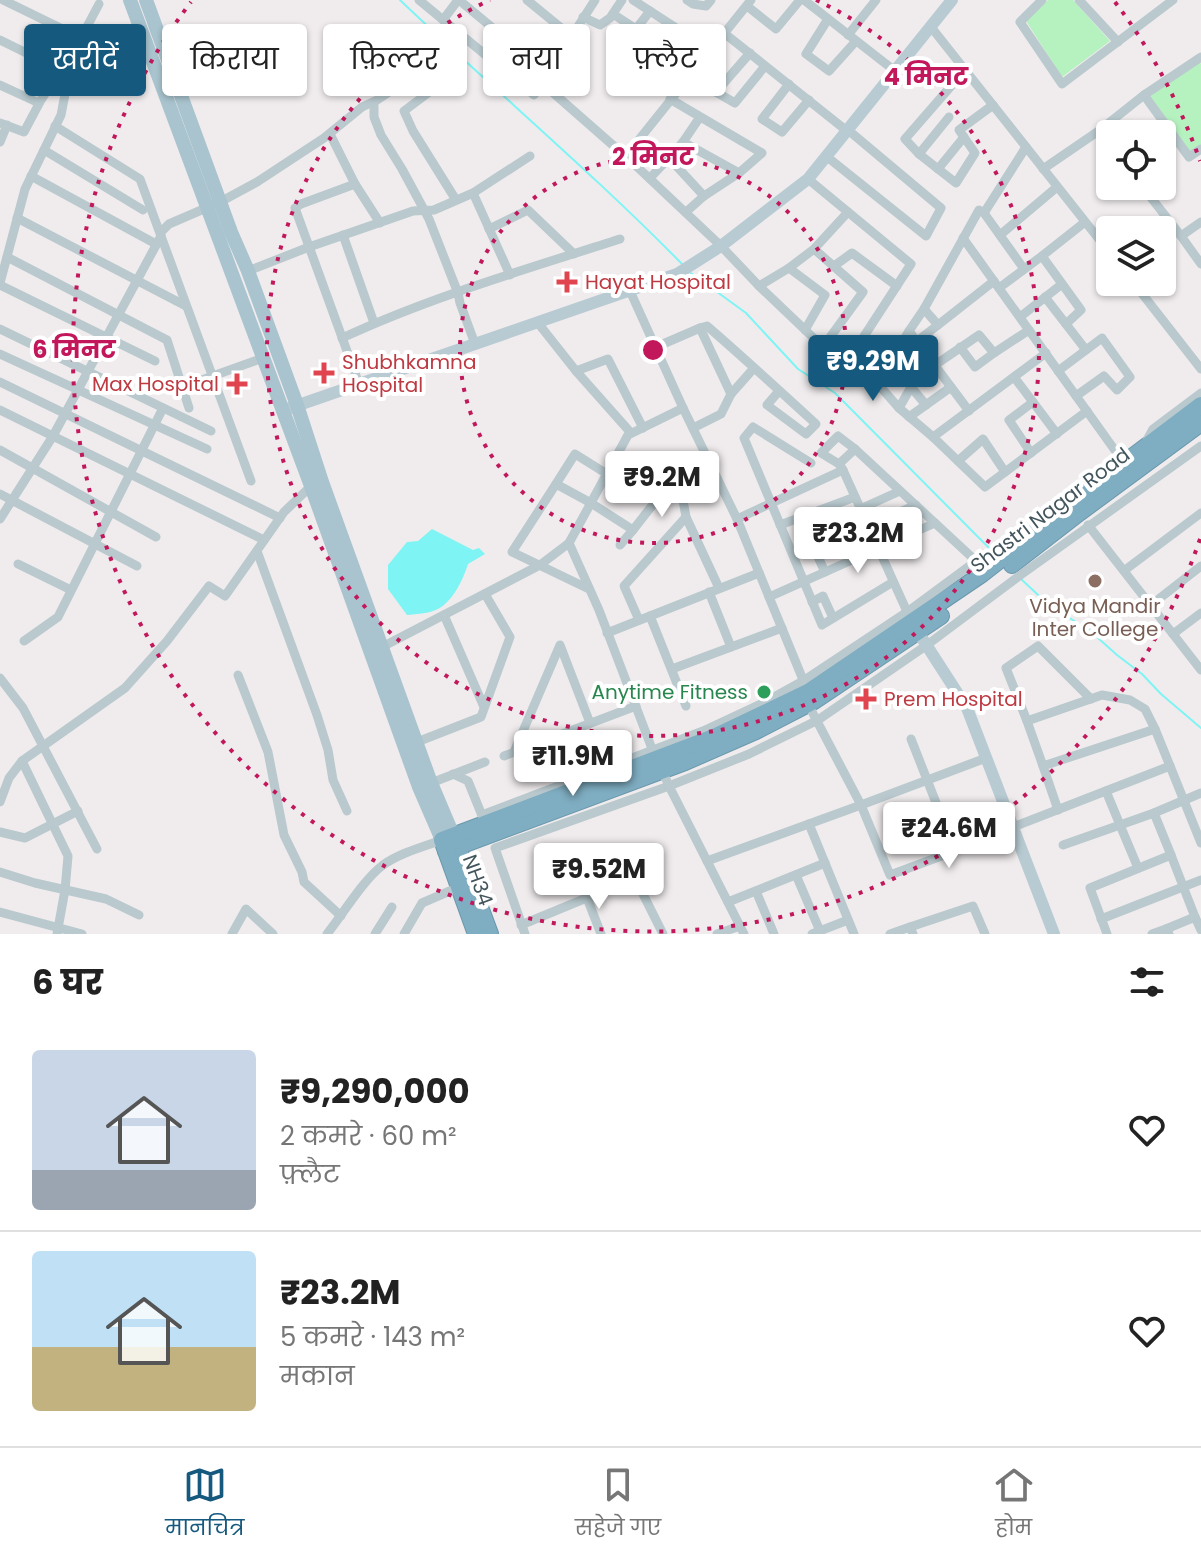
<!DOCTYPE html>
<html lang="hi">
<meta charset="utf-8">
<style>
body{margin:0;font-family:Poppins,"Noto Sans Devanagari",sans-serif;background:#f2f2f2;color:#222;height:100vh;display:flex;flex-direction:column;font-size:30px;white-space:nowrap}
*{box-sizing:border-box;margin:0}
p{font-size:26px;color:#767676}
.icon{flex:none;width:44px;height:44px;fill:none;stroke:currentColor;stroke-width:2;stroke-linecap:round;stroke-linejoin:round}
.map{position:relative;height:934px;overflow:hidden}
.side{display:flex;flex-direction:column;background:#fff;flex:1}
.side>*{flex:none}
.hud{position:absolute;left:24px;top:24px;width:800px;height:72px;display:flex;gap:16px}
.fabs{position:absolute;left:1096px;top:120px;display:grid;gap:16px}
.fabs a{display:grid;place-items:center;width:80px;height:80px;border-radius:8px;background:#fff;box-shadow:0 2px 6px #0004;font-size:40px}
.price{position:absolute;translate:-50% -68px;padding:0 18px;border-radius:8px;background:#fff;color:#222;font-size:26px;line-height:52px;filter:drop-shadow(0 2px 4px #0008)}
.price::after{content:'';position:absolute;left:50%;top:48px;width:24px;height:18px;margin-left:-12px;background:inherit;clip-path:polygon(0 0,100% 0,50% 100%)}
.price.selected{background:#16597e;color:#fff}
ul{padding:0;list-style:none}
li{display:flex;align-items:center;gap:24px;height:200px;padding:0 32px}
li+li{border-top:2px solid #e0e0e0}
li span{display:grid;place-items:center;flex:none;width:224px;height:160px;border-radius:8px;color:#555}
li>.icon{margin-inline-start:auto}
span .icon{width:96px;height:96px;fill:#fffc;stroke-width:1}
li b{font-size:34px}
h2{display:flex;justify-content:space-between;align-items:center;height:96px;padding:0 32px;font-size:34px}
.chip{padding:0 28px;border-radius:8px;background:#fff;box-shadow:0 2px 6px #0004;font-size:28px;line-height:72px}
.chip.selected{background:#16597e;color:#fff}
.tabs{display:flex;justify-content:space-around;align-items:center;height:112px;border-top:2px solid #e0e0e0;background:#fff;font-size:22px;color:#767676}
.tabs a{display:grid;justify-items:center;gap:4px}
.tabs .selected{color:#16597e}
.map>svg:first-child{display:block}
</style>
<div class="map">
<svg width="1201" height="934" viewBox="0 0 1201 934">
<rect width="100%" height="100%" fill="#f0eced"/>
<!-- green -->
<g fill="#b6f2c0">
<polygon points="1048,0 1073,0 1110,41 1062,77 1026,21"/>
<polygon points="1200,62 1201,64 1201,145 1190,152 1150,96"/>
</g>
<!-- water -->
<path fill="#7ef4f4" d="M432 529 473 550 479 548 485 554 468 564C463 580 451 606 433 611 425 614 415 614 407 615L388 589V565L407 542 418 541Z"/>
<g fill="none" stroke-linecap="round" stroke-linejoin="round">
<!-- stream -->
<g stroke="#7ef4f4" stroke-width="2">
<path d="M400 0C494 90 593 173 684 266"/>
<polyline points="691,273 746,313 798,369 835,393 996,555"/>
<polyline points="1021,579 1050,606 1089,630 1117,655 1142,674 1161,694 1201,728"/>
</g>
<!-- highway casing -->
<g stroke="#6a98ad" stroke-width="18">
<g id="highway">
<polyline points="1012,565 1079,513 1201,423"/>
<polyline points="454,837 490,934"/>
<polyline points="446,851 685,762 756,731 814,701 941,616"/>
<polyline points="476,934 442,840 714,737 808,692 982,574 1124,463 1201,405"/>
</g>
</g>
<!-- street -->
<g stroke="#b9c9ce" stroke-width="9">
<polyline points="3,0 81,38 99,4"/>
<polyline points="419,0 534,95 595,0"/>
<polyline points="459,0 548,74"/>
<polyline points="527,0 571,36"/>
<polyline points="633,0 710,50"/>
<polyline points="687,0 693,4 706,6 711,0"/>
<polyline points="804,0 895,71"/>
<polyline points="1042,0 1020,22 1062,84 1173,0"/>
<polyline points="1079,0 1118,42"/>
<polyline points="747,6 776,29 800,0"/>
<polyline points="613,14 636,29 650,11"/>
<polyline points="583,17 600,25 610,18 622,0"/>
<polyline points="828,19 806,54 829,71 856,41"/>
<polyline points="443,20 458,0"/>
<polyline points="931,27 1110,253"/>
<polyline points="724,33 847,131"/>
<polyline points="848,35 876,0"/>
<polyline points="0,40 61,70"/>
<polyline points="1201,57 1144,95 1189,157 1201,149"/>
<polyline points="965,70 905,139 919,154 956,183 975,153 959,130 993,105"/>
<polyline points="688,76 735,103 765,66"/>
<polyline points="448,78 404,111 413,131 456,200"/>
<polyline points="542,83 632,162 721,246 759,286 844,367 911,264 808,179"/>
<polyline points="789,84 762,119 782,132 809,100"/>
<polyline points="0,85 39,103"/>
<polyline points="716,92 750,53"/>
<polyline points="670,99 762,153 739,173 683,142 700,117"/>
<polyline points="374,102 374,117 381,135 402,169 429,219 458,293 460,303 475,344"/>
<polyline points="0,123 24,132 41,100 81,38"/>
<polyline points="55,126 140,179 251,481"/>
<polyline points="330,134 355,184 380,223"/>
<polyline points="0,142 7,125"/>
<polyline points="683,142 669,158 704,196 739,173"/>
<polyline points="1110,143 1100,130 1144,95"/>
<polyline points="44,150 143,210"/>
<polyline points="919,154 949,117"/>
<polyline points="826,156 926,236 941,208 848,130"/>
<polyline points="625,157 751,0"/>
<polyline points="938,169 964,137"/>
<polyline points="1043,169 1100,130"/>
<polyline points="31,176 156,244"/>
<polyline points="650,178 669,158"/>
<polyline points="355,184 301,204 295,208 359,384"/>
<polyline points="1142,186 1181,236"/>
<polyline points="473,193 510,275"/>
<polyline points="686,212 704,196"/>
<polyline points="984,213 1024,269"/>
<polyline points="17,218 186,306"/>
<polyline points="1201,222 1181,236 1201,264"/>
<polyline points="489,229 528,210 574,254"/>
<polyline points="343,235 374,323"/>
<polyline points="1000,235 1057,187"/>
<polyline points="963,238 1124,463"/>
<polyline points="814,249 863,292 823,347"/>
<polyline points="1042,256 1085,222"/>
<polyline points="7,257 167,340 189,408"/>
<polyline points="834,266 852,253 897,286"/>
<polyline points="789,268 814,249 848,212"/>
<polyline points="248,271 309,247 413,211 434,210 473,193 530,156"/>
<polyline points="1133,282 1201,369"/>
<polyline points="0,283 25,189 61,115 66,89 54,81"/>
<polyline points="0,285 155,361"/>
<polyline points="759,286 789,268 825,295 805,330"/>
<polyline points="999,288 1042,256 1081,310 1066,324"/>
<polyline points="630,291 683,408 737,519 806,687"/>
<polyline points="1045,297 1086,350 1102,338 1130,377 1117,390 1104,376 1076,396"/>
<polyline points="924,309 938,325 994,281"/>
<polyline points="1020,317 1062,284"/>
<polyline points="538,323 576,371"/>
<path d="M700 328 707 326C744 358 780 391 816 424L806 434 767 405 779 391"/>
<polyline points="0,329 211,431"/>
<polyline points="909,331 877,383 899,408 933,437 1046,353"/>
<path d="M342 338C430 297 527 269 620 239"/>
<polyline points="917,341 938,325"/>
<polyline points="860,342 891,360"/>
<polyline points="656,347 700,328 731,394 721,414 693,428"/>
<polyline points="994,353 1029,330"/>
<polyline points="0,354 207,449"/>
<polyline points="935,365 979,335 994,353 975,367 960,347"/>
<polyline points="1058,371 1086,350"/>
<polyline points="1014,377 1057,434"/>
<polyline points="0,382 280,518"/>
<polyline points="182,387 263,358"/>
<polyline points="731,394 754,368"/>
<polyline points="899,408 911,387 926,405"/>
<polyline points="0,410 264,540"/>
<polyline points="969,411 909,331 924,309 979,210 984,213 1026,147"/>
<polyline points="909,417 951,387"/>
<polyline points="631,433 576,371 608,359 643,428"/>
<polyline points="933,437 985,487 1087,411"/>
<polyline points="1146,442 1153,429 1201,393"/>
<polyline points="0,450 156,537"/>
<polyline points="1031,453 1009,420 1033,402"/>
<polyline points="958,461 983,439 1005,472"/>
<polyline points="811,463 753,427 744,438 822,625 893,582"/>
<polyline points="839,464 821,453 838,436 855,449"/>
<polyline points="607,474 575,454 556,484 591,503 633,530 658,498 612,464"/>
<polyline points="556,484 512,552 589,589"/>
<polyline points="0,494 137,566"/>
<polyline points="658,498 669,488 683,500 686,517"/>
<polyline points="860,509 900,491"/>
<polyline points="801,517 810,537 839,527 829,507"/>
<polyline points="0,519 53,436 161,236 161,232 169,224 220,202 257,182 324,138 362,107 377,100 427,67 435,65"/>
<polyline points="737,519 843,470 909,616"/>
<polyline points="780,525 855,497"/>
<polyline points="1088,525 1201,670"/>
<polyline points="903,537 893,515 916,505"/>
<polyline points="620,545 633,530"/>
<polyline points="257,551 317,715 328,750 333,780 347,811"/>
<polyline points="18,564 71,590"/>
<polyline points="1125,570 1201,513"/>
<polyline points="825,572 818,557 846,546 852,560"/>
<polyline points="709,592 731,647"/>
<polyline points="769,597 935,523"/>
<polyline points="812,602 823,596 833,618"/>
<polyline points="1151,605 1201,566"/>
<polyline points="444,615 484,707"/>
<polyline points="650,616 686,706"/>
<polyline points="639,620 624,586 686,517 719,588"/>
<polyline points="607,633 759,573"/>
<polyline points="1173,634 1201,613"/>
<polyline points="24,641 58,617 163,408"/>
<polyline points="382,647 540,565 569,543"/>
<polyline points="672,669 782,628"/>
<polyline points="238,675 268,752 284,835 302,872 304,882 341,916"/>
<polyline points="0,678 23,708 97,849"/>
<polyline points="808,704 861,805 986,758"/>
<polyline points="1027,721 1006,668 1038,646 1091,699"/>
<polyline points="417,742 481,717 510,637 485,594"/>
<polyline points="514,752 560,645 590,723"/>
<polyline points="654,754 599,610 569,543 628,435 683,408"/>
<polyline points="504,756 636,706"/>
<polyline points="22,761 68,856 65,890 57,934"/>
<polyline points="1043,766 1027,721 1102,695 1130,700 1145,709 1155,729"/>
<polyline points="453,774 468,781 483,818"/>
<polyline points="431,783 485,762"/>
<polyline points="0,802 9,778 22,761 125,688 167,641 209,586 225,596 284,512 311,486"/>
<polyline points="1058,810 1043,766 1155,729 1170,766"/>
<polyline points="1154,813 1201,793"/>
<polyline points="482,815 703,731 765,702 803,681 907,612 976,561 855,449 839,464 843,470"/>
<polyline points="809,824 854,934"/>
<polyline points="1013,827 1170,766 1201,843"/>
<polyline points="0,832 25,838 78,811"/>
<polyline points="1063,845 1120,825 1106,791"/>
<polyline points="707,861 861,805 890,875 955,851 911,739"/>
<polyline points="1138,868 1120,825 1154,813 1171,855"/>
<polyline points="0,872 35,883 106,899 139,915"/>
<polyline points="796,875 820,931"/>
<polyline points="756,891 774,934"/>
<polyline points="587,898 601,934"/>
<polyline points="728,902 825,863"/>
<polyline points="0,912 82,934"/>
<polyline points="1195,917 1201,930"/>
<polyline points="1101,919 1201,880"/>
<polyline points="521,925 635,878 663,934"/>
<polyline points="910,927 973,906 985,934"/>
<polyline points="232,934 246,909 273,934"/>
<path d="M327 934C343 914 363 880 383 865 400 853 422 847 442 840"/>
<polyline points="375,934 392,907"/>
<polyline points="404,934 422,903 459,887"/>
<polyline points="525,934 495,848 669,786 662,770"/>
<polyline points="717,934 740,926"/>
<polyline points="744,934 669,786 749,754 818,720 927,645 1022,574 1201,446"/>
<polyline points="812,934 848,920"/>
<polyline points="890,934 910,927 913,934"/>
<polyline points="1107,934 1090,888 1171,855 1195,917 1166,929 1169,934"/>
<polyline points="1152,934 1166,929"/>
</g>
<!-- secondary -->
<g stroke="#b8cbd3" stroke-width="12">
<polyline points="290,408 677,274 721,246 808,179 952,0"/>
<polyline points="918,632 967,708 1054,934"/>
</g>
<!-- primary -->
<g stroke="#a9c4cf" stroke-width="14">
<polyline points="130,0 311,486 419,787 442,840"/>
<polyline points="146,0 231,232 248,271 297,405 322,482 431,783 453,835"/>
</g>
<!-- highway -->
<use href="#highway" stroke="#7fadc1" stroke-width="16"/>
</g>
<!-- distance rings -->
<g fill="none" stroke="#c2185b" stroke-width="4" stroke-dasharray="4 8">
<circle cx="653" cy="350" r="193"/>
<path d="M816 0A386 386 0 1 1 490 0"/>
<path d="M1200 539A579 579 0 1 1 191 2M1115 2A579 579 0 0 1 1200 161"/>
</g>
<!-- markers -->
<g fill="#e0444e" stroke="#fff" stroke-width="3">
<path d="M563 270h8v8h8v8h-8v8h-8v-8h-8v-8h8z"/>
<path d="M320 361h8v8h8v8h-8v8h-8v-8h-8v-8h8z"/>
<path d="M233 372h8v8h8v8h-8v8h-8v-8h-8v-8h8z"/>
<path d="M862 687h8v8h8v8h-8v8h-8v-8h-8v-8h8z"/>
</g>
<circle fill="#8d6e63" stroke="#fff" stroke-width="3" cx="1095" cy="581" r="8"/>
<circle fill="#2e9e5b" stroke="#fff" stroke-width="3" cx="764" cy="692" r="8"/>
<g text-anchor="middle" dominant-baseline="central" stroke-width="8" stroke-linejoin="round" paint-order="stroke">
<!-- health labels -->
<g font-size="20" fill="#be3a42" stroke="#fff" text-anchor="start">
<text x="585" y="282">Hayat Hospital</text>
<text x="342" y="362">Shubhkamna<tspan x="342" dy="23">Hospital</tspan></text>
<text x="219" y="384" text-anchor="end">Max Hospital</text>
<text x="884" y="699">Prem Hospital</text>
</g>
<!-- street labels -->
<g font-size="20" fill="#43555c" stroke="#fff">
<text transform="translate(1050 510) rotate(-37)">Shastri Nagar Road</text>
<text transform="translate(478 880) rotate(70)">NH34</text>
</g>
<!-- education labels -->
<g font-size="20" fill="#785e54" stroke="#fff">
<text x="1095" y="606">Vidya Mandir<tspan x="1095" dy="23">Inter College</tspan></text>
</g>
<!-- leisure labels -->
<g font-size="20" fill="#27864d" stroke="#fff" text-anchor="end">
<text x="748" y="692">Anytime Fitness</text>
</g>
</g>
<circle cx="653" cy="350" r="12" fill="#c2185b" stroke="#fff" stroke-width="4"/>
<g font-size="24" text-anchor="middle" font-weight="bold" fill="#c2185b" stroke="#fff" stroke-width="8" stroke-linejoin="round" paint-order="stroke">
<text x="926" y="85">4 मिनट</text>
<text x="653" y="165">2 मिनट</text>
<text x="74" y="358">6 मिनट</text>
</g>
</svg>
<div class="fabs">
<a><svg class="icon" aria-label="locate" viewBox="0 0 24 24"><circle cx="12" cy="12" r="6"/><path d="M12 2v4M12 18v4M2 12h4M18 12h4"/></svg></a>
<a><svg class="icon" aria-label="layers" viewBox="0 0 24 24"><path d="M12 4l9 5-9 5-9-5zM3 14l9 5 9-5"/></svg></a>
</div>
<b class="price selected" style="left:873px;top:403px">₹9.29M</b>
<b class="price" style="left:662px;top:519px">₹9.2M</b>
<b class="price" style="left:858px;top:575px">₹23.2M</b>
<b class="price" style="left:573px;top:798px">₹11.9M</b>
<b class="price" style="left:949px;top:870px">₹24.6M</b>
<b class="price" style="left:599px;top:911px">₹9.52M</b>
<div class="hud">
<a class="chip selected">खरीदें</a>
<a class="chip">किराया</a>
<a class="chip">फ़िल्टर</a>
<a class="chip">नया</a>
<a class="chip">फ़्लैट</a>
</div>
</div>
<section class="side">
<h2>6 घर<svg class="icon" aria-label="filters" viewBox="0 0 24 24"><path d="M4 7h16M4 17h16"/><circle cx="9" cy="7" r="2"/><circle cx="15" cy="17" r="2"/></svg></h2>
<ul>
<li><span style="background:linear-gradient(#c9d6e8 75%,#9aa5b1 0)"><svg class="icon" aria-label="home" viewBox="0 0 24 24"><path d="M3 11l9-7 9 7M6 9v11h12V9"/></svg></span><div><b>₹9,290,000</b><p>2 कमरे · 60 m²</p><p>फ़्लैट</p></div><svg class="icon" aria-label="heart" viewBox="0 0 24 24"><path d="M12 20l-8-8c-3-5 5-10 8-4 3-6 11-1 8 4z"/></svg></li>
<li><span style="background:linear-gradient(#bfe0f5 60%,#c2b280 0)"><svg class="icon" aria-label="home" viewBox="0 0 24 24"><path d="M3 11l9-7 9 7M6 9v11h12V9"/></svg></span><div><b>₹23.2M</b><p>5 कमरे · 143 m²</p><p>मकान</p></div><svg class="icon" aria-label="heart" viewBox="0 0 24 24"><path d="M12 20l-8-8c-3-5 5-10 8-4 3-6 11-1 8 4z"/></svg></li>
</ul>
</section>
<nav class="tabs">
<a class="selected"><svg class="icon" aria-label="map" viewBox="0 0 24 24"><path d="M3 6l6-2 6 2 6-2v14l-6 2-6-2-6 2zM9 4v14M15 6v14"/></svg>मानचित्र</a>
<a><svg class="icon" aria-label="saved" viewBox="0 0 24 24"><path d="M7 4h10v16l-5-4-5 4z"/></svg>सहेजे गए</a>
<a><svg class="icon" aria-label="home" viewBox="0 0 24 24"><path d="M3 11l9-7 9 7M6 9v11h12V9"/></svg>होम</a>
</nav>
